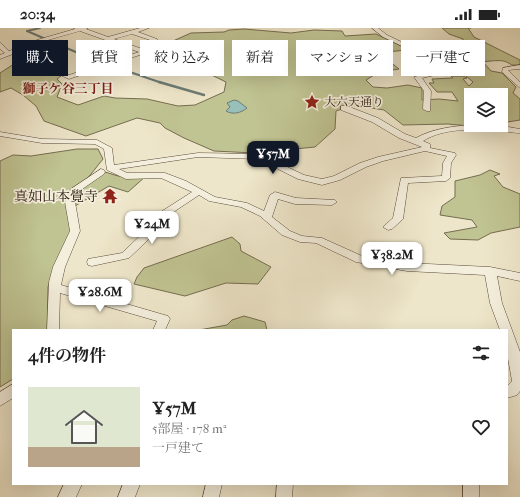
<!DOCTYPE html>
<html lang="ja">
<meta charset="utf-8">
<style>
body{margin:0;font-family:"IM FELL French Canon","Noto Serif JP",serif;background:#f6f6f6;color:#222;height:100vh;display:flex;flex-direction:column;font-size:15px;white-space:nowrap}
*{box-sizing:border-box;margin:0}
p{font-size:13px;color:#767676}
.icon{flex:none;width:22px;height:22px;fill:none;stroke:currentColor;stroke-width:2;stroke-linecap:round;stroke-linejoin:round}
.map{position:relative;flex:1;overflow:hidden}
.panel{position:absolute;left:12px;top:301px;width:496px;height:156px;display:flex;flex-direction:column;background:#fff;border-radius:0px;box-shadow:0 4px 16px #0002}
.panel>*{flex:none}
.top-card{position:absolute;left:12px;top:12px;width:496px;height:36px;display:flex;gap:8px}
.buttons{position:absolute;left:464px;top:60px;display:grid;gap:8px}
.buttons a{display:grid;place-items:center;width:44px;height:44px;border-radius:0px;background:#fff;box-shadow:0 4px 16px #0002;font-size:20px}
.price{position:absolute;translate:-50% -34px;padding:0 9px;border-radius:8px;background:#fff;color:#222;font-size:13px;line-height:26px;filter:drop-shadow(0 1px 2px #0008)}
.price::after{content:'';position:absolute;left:50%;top:24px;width:12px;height:9px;margin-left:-6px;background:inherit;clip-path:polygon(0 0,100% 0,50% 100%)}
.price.on{background:#111827;color:#fff}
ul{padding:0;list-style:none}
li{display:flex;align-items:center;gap:12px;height:100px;padding:0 16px}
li+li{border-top:1px solid #e0e0e0}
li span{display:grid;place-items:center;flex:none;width:112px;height:80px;border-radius:0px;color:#555}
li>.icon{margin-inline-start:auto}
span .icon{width:48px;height:48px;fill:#fffc;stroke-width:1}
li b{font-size:17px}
h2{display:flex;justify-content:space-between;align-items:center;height:48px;padding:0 16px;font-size:17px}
.tag{padding:0 14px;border-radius:0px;background:#fff;box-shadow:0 4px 16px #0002;font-size:14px;line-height:36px}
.tag.on{background:#111827;color:#fff}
.status{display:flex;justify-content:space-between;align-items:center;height:28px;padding:0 20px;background:#fff;direction:ltr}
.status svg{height:11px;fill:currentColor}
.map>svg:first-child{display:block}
</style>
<div class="status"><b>20:34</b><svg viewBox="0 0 49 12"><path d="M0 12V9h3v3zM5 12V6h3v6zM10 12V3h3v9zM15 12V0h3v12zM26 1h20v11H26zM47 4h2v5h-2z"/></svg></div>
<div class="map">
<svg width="520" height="469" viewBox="0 0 520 469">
<rect width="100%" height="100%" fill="#eee6ca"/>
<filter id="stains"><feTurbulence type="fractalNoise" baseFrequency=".005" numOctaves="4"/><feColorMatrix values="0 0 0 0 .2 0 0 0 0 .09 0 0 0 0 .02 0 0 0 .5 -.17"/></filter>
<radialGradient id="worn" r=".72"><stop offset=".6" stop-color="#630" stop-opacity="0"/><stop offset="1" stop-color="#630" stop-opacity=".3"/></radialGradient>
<!-- green -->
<g fill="#c0c392" stroke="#766d50">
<path d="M442 0H471H468L474 9 520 32V37C510 38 512 36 504 33 498 32 489 33 483 34L491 43 502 45 516 59 513 65 520 71V92L501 95V67H471V75H465L471 77V96L469 98 448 96 403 97 384 82 354 77 336 83 335 101 315 119 254 125 214 123 184 110 165 100 160 95 137 90 86 108 44 93 36 78 23 67 11 60 0 64V45L17 34 33 36 61 48 57 51 62 56 57 69 78 77 104 68 115 70 147 71 178 78 195 77 224 64 226 54 195 39 210 31 221 20 209 14 175 16 173 13 191 5 224 4 229 2 244 1 291 5 314 2 342 3 345 8 376 6 403 19H401L406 22 387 24 384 29 399 41 379 44 366 52 373 59 387 60 408 57 422 60V72L439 71 458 73 452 64H437L429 55H434L432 51 453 50 451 48H463L467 50 463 51 469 58 473 54 464 46H456L452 42 451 36 458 27 453 21 430 16 433 14 463 15V11L449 6Z"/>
<polygon points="77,121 98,121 103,131 79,161 105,144 118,148 146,148 128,164 109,158 75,178 71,203 55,238 48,259 47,302 13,302 13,351 0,359 0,133 13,127 31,128"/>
<polygon points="490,142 500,146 494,148 503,159 520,166 520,199 491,205 478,212 450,211 444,205 477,199 472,192 440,187 442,178 455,169 455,153 480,147"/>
<polygon points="232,209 240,216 241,223 271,239 258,256 226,255 185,268 134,256 137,249 144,240"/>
<polygon points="244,288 265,294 267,302 199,302 227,297 232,292"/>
</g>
<!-- water -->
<path fill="#99bfba" stroke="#6d7c75" d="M234 72 238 73 247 80C241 85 233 87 226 83L230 79 227 75Z"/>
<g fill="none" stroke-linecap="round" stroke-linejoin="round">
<!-- stream-far1 -->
<g stroke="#6d7c75" stroke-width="2">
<polyline points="27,3 92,31 162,55"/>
<polyline points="27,3 40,0"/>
</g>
<!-- stream -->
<polyline stroke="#6d7c75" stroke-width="2.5" points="159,54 204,67"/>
<!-- street casing -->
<g stroke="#5c4b3c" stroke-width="1">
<g id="street">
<path d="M74 0H88L86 1 108 9 140 0H149L138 4 157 11 163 19 69 51 13 26 0 31V27L5 25 0 21V14L9 23 37 12 75 1ZM80 3 139 24 69 47 18 24 41 14ZM132 6 153 13 157 18 145 22 114 11Z"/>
<polygon points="372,0 378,0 387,7 410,18 435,45 435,47 422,50 431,63 430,83 427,83 423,81 424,63 414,49 429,45 406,20 383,9"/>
<polygon points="520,37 520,41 508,42 520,54 520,60 502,44 503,40"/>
<path d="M341 78H347L378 90 405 106 416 110C439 97 473 96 498 98 506 98 513 100 520 101V105C513 105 505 103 498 102 475 101 443 100 423 113L430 116V120L455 125 456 127 451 135 450 150 446 153 408 155 403 191 392 201 388 202 383 199 393 190 401 150 442 148 443 135 447 128 425 123 383 133 366 139 340 152 322 157 298 151 258 131 198 129 119 141 127 145H165L186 153 215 169 247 175 264 183 270 167 275 164 296 170 335 172 337 174 332 177 295 176 278 171 272 189 290 203 302 208 322 210 362 228 407 235 490 239 520 245V253L497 248 502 275 520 324V363L517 367 507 370V358L512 353 507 325V302H500L490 275 485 247 407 243 356 234 316 215 300 214 282 207 260 188 241 179 209 173 199 167 163 191 149 211 129 230 92 238 88 237 87 234 88 231 122 225 141 207 156 187 192 164 161 150 126 151 107 142 104 121 95 116 42 115 0 108V104L42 111 97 112 112 120 114 137 198 125 260 126 304 147 322 151 334 148 360 135 378 129 422 119 399 110 372 94 341 82Z"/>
<polygon points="101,141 104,142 105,144 104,146 78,164 75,174 80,203 65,239 61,257 168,288 170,291 165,302 153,302 157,293 60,265 59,302 47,302 49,254 53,239 70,203 65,174 71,161"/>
<polygon points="13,356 13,370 0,378 0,364"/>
<polygon points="64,456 82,456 76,469 58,469"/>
<polygon points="123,456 140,456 135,469 118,469"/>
<polygon points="206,456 222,456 219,469 203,469"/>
<polygon points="277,456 293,456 292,469 276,469"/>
<rect x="463" y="456" width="16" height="13"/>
</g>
</g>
<!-- street -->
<use href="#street" fill="#f4efdd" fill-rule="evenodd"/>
</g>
<!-- icons -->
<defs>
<g id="sight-bare" transform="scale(1.2)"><path d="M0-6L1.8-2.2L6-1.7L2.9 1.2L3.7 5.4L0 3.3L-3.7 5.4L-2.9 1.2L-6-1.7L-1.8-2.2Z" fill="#8f2418" stroke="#f4efdd" stroke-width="2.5" paint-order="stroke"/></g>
<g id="temple-bare" transform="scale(1.2)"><path d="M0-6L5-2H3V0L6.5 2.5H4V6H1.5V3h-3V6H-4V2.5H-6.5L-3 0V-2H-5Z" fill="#8f2418" stroke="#f4efdd" stroke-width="2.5" paint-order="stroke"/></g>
</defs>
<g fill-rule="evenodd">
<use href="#sight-bare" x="312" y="74"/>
<use href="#temple-bare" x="110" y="168"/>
</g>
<g text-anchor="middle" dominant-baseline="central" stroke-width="3.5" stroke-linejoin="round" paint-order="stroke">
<!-- far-poi labels -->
<g font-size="12" fill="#2c170d" stroke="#f4efdd" text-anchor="start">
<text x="324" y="74">大六天通り</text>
</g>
<!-- far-neighbourhood labels -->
<g font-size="13" font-weight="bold" fill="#7a1f14" stroke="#f4efdd">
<text x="68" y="60">獅子ケ谷三丁目</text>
</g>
<!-- poi labels -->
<g font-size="14" fill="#2c170d" stroke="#f4efdd" text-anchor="end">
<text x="98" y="168">真如山本覺寺</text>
</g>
</g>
<rect width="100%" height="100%" filter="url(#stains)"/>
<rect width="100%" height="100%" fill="url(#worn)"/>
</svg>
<div class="buttons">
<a><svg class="icon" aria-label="layers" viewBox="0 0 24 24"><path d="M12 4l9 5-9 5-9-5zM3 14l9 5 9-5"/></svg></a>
</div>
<b class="price on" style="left:273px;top:147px">¥57M</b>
<b class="price" style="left:152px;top:217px">¥24M</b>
<b class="price" style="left:392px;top:248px">¥38.2M</b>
<b class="price" style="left:100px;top:285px">¥28.6M</b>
<div class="top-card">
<a class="tag on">購入</a>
<a class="tag">賃貸</a>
<a class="tag">絞り込み</a>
<a class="tag">新着</a>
<a class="tag">マンション</a>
<a class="tag">一戸建て</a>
</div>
<section class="panel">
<h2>4件の物件<svg class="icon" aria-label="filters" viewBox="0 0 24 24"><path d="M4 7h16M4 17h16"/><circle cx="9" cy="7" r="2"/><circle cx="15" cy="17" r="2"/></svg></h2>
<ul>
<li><span style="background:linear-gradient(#dfe7d0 75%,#b9a48a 0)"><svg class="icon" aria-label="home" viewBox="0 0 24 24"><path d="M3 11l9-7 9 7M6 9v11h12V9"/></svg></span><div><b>¥57M</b><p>5部屋 · 178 m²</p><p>一戸建て</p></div><svg class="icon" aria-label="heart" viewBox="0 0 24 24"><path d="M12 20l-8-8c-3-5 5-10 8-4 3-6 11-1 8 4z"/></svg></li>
</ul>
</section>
</div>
